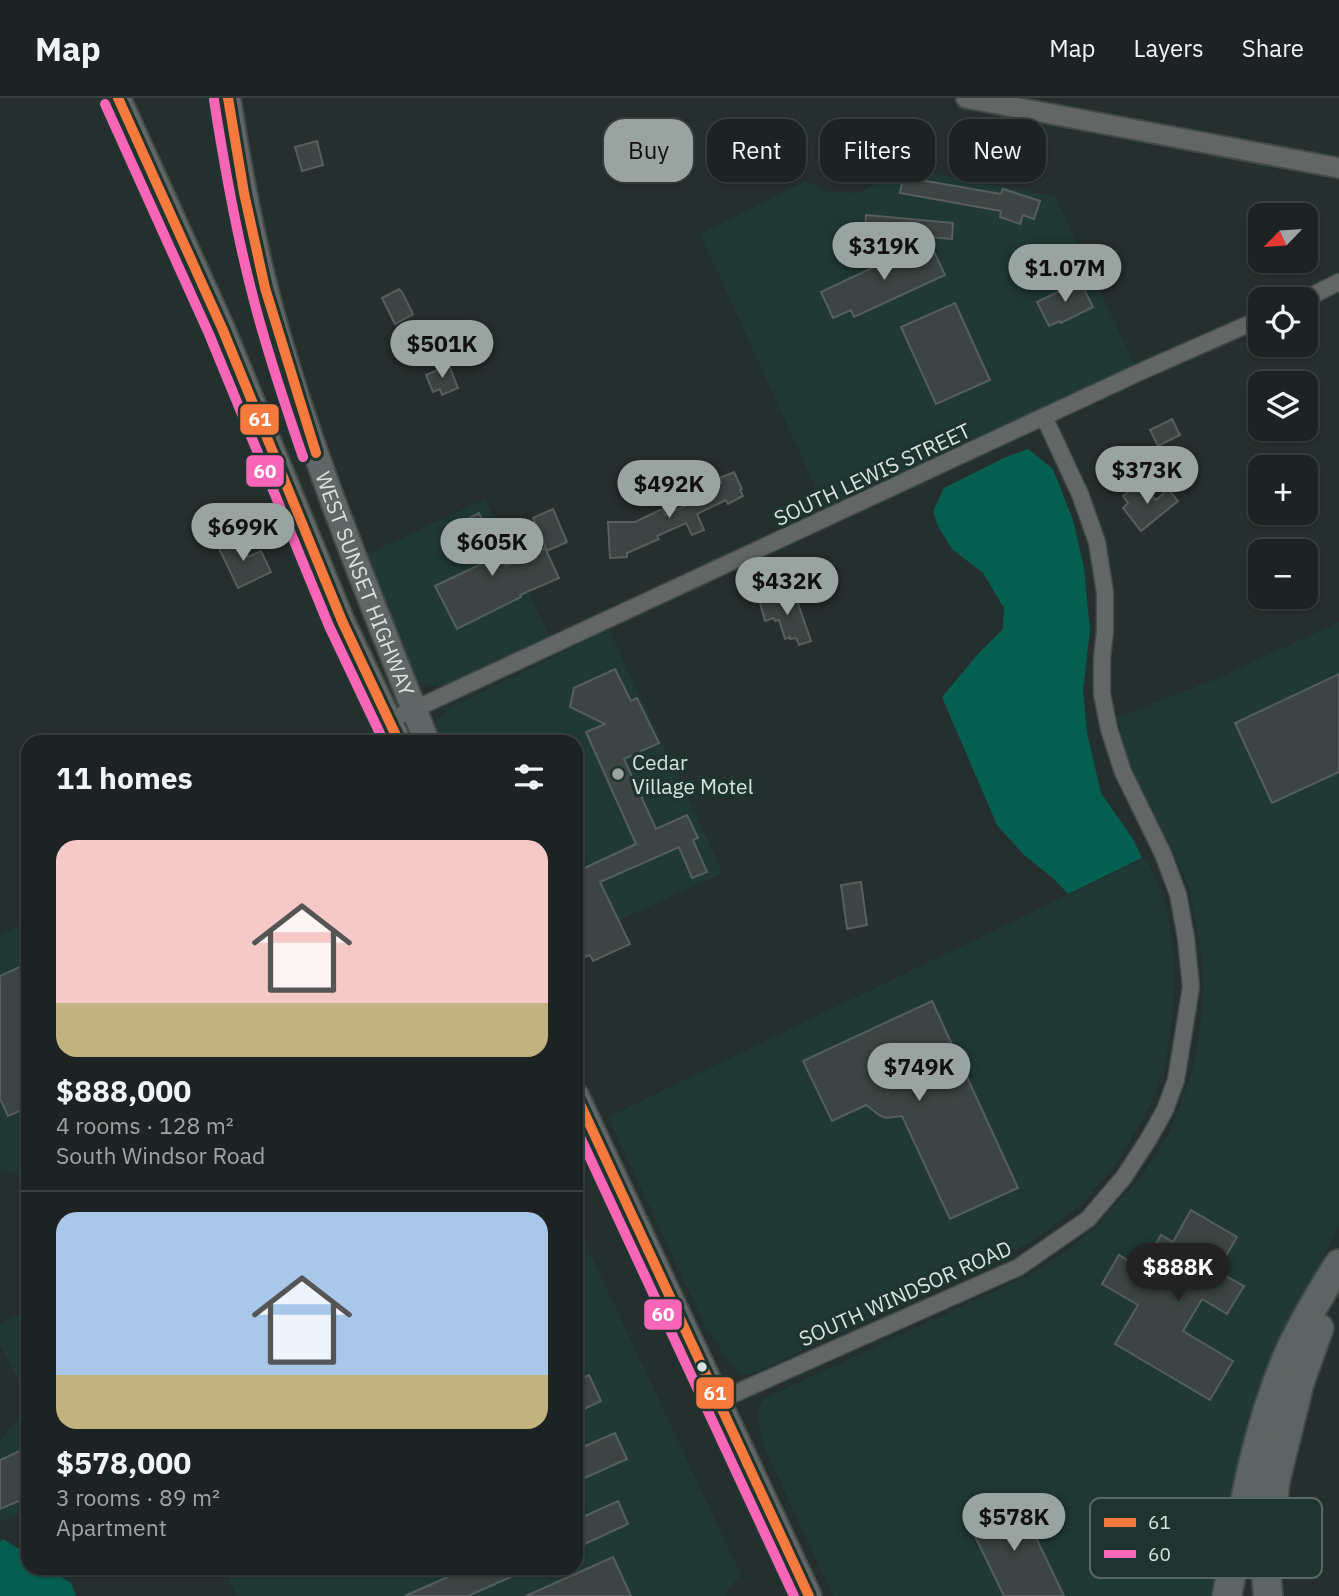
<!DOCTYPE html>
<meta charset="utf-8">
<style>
body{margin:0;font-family:"IBM Plex Sans",sans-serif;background:#252b2a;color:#f1f3f6;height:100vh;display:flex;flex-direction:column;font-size:26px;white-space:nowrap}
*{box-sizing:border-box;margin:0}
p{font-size:23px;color:#a0a4a5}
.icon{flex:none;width:38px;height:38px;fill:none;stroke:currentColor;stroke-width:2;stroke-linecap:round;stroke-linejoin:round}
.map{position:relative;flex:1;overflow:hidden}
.sheet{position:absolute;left:21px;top:637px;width:562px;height:840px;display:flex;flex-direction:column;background:#1c2322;border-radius:21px;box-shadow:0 2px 5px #0004,0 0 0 2px #3a4040}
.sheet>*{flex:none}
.hud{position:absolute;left:604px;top:21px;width:630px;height:63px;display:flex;gap:14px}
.needle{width:46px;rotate:245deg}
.controls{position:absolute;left:1248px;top:105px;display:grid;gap:14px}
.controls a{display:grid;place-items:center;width:70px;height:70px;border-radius:14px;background:#1c2322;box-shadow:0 2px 5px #0004,0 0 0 2px #3a4040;font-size:35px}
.price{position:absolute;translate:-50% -60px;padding:0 16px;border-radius:24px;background:#99a4a1;color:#111;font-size:23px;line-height:46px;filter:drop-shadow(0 2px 4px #0008)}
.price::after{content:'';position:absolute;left:50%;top:42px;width:21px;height:16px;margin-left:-10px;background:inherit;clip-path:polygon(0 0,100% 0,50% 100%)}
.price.active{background:#222;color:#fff}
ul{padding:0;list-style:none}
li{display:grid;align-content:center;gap:14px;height:371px;padding:0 35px}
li+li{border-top:2px solid #3a4040}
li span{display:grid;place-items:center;height:217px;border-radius:21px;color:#555}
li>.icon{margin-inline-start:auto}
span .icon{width:126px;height:126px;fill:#fffc;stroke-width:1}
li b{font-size:30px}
h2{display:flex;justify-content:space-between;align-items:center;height:84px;padding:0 35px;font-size:30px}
.chip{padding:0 24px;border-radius:21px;background:#1c2322;box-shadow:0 2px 5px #0004,0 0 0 2px #3a4040;font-size:24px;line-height:63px}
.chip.active{background:#99a4a1;color:#111}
header{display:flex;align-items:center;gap:42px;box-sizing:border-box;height:98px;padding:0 35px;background:#1c2322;border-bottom:2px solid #3a4040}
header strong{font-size:33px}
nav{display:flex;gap:38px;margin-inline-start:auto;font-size:24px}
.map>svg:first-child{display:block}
</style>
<header>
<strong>Map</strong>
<nav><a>Map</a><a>Layers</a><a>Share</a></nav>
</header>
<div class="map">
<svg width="1339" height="1498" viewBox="0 0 1339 1498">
<rect width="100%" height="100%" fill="#252f2d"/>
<!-- built -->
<g fill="#203934">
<polygon points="901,70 1055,98 1135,268 826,412 700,136 806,83 826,94 860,95"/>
<polygon points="485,401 551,542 473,578 444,588 425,587 414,581 361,459"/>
<polygon points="1339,524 1339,1127 1293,1223 1217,1498 833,1498 764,1349 759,1330 758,1312 763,1301 1029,1177 1058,1159 1092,1133 1142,1078 1171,1032 1193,970 1201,922 1203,879 1200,844 1188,787 1174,756 1136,681 1123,646 1118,619 1216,581"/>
<polygon points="609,532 723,775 576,842 576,644 435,644 433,631 436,623 446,612"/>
<polygon points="1146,759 1162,794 1170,828 1174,859 1174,886 1172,922 1166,964 1156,994 1143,1021 1116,1066 1081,1107 1034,1142 1006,1157 761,1272 749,1276 740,1277 729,1264 705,1228 608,1019"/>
<polygon points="28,823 28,1079 0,1072 0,837"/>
<polygon points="576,1125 741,1477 726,1493 727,1498 237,1498 223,1470 576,1470"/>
<polygon points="28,1212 28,1412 0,1424 0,1343 22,1315 22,1289 0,1247 0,1225"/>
</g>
<!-- green -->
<g fill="#055f51">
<polygon points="1028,351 1053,371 1073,422 1084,469 1090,532 1083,592 1087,635 1101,695 1133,741 1142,760 1068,796 1056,783 1023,756 997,727 942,599 978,556 1003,531 1004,510 983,475 952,451 938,428 933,413 944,390 1004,360"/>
<polygon points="3,1441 28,1457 28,1470 48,1470 71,1485 76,1498 0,1498 0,1444"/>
</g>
<!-- building -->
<g fill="#3c4543" stroke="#565f5d" stroke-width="2">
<polygon points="317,43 323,67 302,73 295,49"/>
<polygon points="903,79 1001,96 1003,91 1040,103 1034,121 1023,117 1020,126 1000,119 1001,113 900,95"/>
<polygon points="866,117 953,125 952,141 865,134"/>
<polygon points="929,143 945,177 854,219 851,212 833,220 821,194"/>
<polygon points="1080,183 1093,209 1061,225 1060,223 1049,228 1037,204"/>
<polygon points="399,191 402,194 413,216 395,226 382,200"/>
<polygon points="955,205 990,282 936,306 901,229"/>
<polygon points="449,267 458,290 442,297 440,291 433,294 426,277"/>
<polygon points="1172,321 1180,337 1158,348 1150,332"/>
<polygon points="732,375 734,374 742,391 740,392 743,398 728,406 726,402 697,416 704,432 692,437 686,425 657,438 659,441 627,455 627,459 610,460 608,424 635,424 662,411 665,417 713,395 710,390 721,384 719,380"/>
<polygon points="1138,386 1149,399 1152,397 1156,402 1168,391 1178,403 1141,433 1123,410 1128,405 1123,398"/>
<polygon points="553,411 567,444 547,453 533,420"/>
<polygon points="479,415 506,468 545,450 559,480 520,497 521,499 457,531 435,488 481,466 460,425"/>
<polygon points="239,439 248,459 261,453 271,474 238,490 218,448"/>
<polygon points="794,494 811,543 799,547 796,540 790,541 790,539 785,541 779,522 775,523 774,520 765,523 760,505"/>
<polygon points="615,571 631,603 637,600 659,645 624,661 656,731 687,717 698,740 693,742 707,774 692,780 679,749 600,784 630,846 593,863 590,857 585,859 576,836 576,774 636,746 586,634 605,626 570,609 574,590"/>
<polygon points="1339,576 1339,674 1272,705 1235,625"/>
<polygon points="861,784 867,827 847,831 841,787"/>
<polygon points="28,865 28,1009 8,1018 0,1001 0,878"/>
<polygon points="932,903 1018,1090 950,1121 902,1018 886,1020 879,1017 866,1007 832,1023 803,963"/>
<polygon points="1191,1112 1237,1139 1217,1173 1244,1188 1227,1216 1202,1201 1183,1233 1233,1263 1210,1302 1115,1246 1138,1207 1102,1186 1119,1157 1142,1171 1161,1137 1173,1144"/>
<polygon points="589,1277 601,1303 576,1315 576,1283"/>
<polygon points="615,1335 627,1361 576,1384 576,1352"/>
<polygon points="28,1349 28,1399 0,1411 0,1362"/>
<polygon points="1017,1400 1064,1498 1004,1498 968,1424"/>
<polygon points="618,1403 628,1426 576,1450 576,1422"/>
<polygon points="613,1459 631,1498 526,1498"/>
<polygon points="468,1470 531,1470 468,1498 405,1498"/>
</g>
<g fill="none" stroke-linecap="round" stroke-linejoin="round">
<!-- minor casing -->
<g stroke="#424b49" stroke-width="19">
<g id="minor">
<polyline points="1305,201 1339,184"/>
<polyline points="389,623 1142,273 1260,221"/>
<polyline points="718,1303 1019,1169 1088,1121 1124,1079 1148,1042 1165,1012 1176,982 1191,889 1186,840 1178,796 1163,756 1123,674 1109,631 1102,596 1102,560 1105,533 1105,495 1097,444 1080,396 1044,319"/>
</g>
</g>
<!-- tertiary casing -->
<g stroke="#424b49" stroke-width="23">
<polyline id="tertiary" points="966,0 1339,70"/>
</g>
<!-- primary casing -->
<g stroke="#424b49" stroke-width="28">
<g id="primary">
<polyline points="118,0 222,230 342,523 399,644"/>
<path id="s1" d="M228 0C240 79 255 157 277 234 317 374 374 509 427 644"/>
<polyline points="576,997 809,1498"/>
</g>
</g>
<!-- motorway casing -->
<g stroke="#424b49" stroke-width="32">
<g id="motorway">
<path d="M1227 1498C1242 1418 1255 1335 1287 1260 1301 1227 1320 1196 1339 1166"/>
<polyline points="1268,1498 1266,1473 1275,1384 1300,1283 1319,1230"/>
</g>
</g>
<!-- minor -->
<use href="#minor" stroke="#626766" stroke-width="16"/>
<!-- tertiary -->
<use href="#tertiary" stroke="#626766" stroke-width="19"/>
<!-- primary -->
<use href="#primary" stroke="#606665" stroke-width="24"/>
<!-- motorway -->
<use href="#motorway" stroke="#5c6563" stroke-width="28"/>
<!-- bus-1 casing -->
<g stroke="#20342f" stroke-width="16">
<g id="bus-1">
<polyline points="118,0 222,230 342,523 399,644"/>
<polyline points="228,0 244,95 265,190 316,355"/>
<polyline points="576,997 809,1498"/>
</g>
</g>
<!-- bus-2 casing -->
<g stroke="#20342f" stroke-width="16">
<g id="bus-2">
<path d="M214 2C224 66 235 129 251 191 265 248 284 304 303 359"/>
<polyline points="105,6 209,236 329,528 384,644"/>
<polyline points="576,1030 794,1498"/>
</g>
</g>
<!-- bus-1 -->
<use href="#bus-1" stroke="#f6793e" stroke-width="10"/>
<!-- bus-2 -->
<use href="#bus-2" stroke="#fa66b7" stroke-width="10"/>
</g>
<!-- markers -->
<circle fill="#99a4a1" stroke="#20342f" stroke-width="2.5" cx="618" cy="676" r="7"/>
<circle fill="#d7e3e0" stroke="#20342f" stroke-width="2.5" cx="702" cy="1269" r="6"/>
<g text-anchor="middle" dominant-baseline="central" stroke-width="7" stroke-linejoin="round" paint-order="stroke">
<!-- street labels -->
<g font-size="21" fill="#d7e3e0" stroke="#20342f">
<text transform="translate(872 376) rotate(-25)">SOUTH LEWIS STREET</text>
<text stroke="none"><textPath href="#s1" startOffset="506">WEST SUNSET HIGHWAY</textPath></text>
<text transform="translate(905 1195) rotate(-24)">SOUTH WINDSOR ROAD</text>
</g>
<!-- poi labels -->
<g font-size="21" fill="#d7e3e0" stroke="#20342f" text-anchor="start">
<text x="632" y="664">Cedar<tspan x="632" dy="24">Village Motel</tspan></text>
</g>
</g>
<!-- legend -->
<rect x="1090" y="1400" width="232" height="80" rx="10" fill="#20342f" stroke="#576964" stroke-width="2"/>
<rect x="1104" y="1420" width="32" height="9" fill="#f6793e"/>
<rect x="1104" y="1452" width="32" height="8" fill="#fa66b7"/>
<g font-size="19" fill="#d7e3e0">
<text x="1148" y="1431">61</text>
<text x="1148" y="1463">60</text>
</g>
<g stroke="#20342f" stroke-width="2.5">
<rect x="239" y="305" width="41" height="33" rx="7" fill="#f6793e"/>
<rect x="245" y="356" width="40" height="34" rx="7" fill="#fa66b7"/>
<rect x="643" y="1200" width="40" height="33" rx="7" fill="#fa66b7"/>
<rect x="695" y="1278" width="40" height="34" rx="7" fill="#f6793e"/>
</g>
<g font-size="19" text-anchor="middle" font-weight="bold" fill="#fff">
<text x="260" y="328">61</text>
<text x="265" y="380">60</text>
<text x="663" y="1223">60</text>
<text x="715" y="1302">61</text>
</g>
</svg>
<div class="controls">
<a><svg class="needle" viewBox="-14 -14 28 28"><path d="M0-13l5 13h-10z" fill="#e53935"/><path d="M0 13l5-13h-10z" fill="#a0a4a5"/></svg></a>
<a><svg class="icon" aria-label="locate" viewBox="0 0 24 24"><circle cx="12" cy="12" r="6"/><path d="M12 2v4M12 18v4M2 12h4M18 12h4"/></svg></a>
<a><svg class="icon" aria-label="layers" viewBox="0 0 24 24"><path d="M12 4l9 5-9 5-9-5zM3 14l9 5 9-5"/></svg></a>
<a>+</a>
<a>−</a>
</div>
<b class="price" style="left:884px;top:184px">$319K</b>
<b class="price" style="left:1065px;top:206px">$1.07M</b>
<b class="price" style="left:442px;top:282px">$501K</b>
<b class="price" style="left:1147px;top:408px">$373K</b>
<b class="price" style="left:669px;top:422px">$492K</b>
<b class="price" style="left:243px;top:465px">$699K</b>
<b class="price" style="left:492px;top:480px">$605K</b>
<b class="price" style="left:787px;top:519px">$432K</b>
<b class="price" style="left:919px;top:1005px">$749K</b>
<b class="price active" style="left:1178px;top:1205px">$888K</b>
<b class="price" style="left:1014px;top:1455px">$578K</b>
<div class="hud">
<a class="chip active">Buy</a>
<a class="chip">Rent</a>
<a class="chip">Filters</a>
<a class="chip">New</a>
</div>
<section class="sheet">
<h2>11 homes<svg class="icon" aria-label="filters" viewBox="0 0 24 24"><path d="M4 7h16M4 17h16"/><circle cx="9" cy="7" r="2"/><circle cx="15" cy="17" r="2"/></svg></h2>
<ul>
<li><span style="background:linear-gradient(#f6c9c9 75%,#c2b280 0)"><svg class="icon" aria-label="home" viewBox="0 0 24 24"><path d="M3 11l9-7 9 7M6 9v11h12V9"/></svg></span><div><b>$888,000</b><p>4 rooms · 128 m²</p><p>South Windsor Road</p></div></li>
<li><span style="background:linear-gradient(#a9c7e8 75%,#c2b280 0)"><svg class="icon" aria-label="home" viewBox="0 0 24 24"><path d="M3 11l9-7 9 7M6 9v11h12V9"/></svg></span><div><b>$578,000</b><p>3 rooms · 89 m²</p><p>Apartment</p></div></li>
</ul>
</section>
</div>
